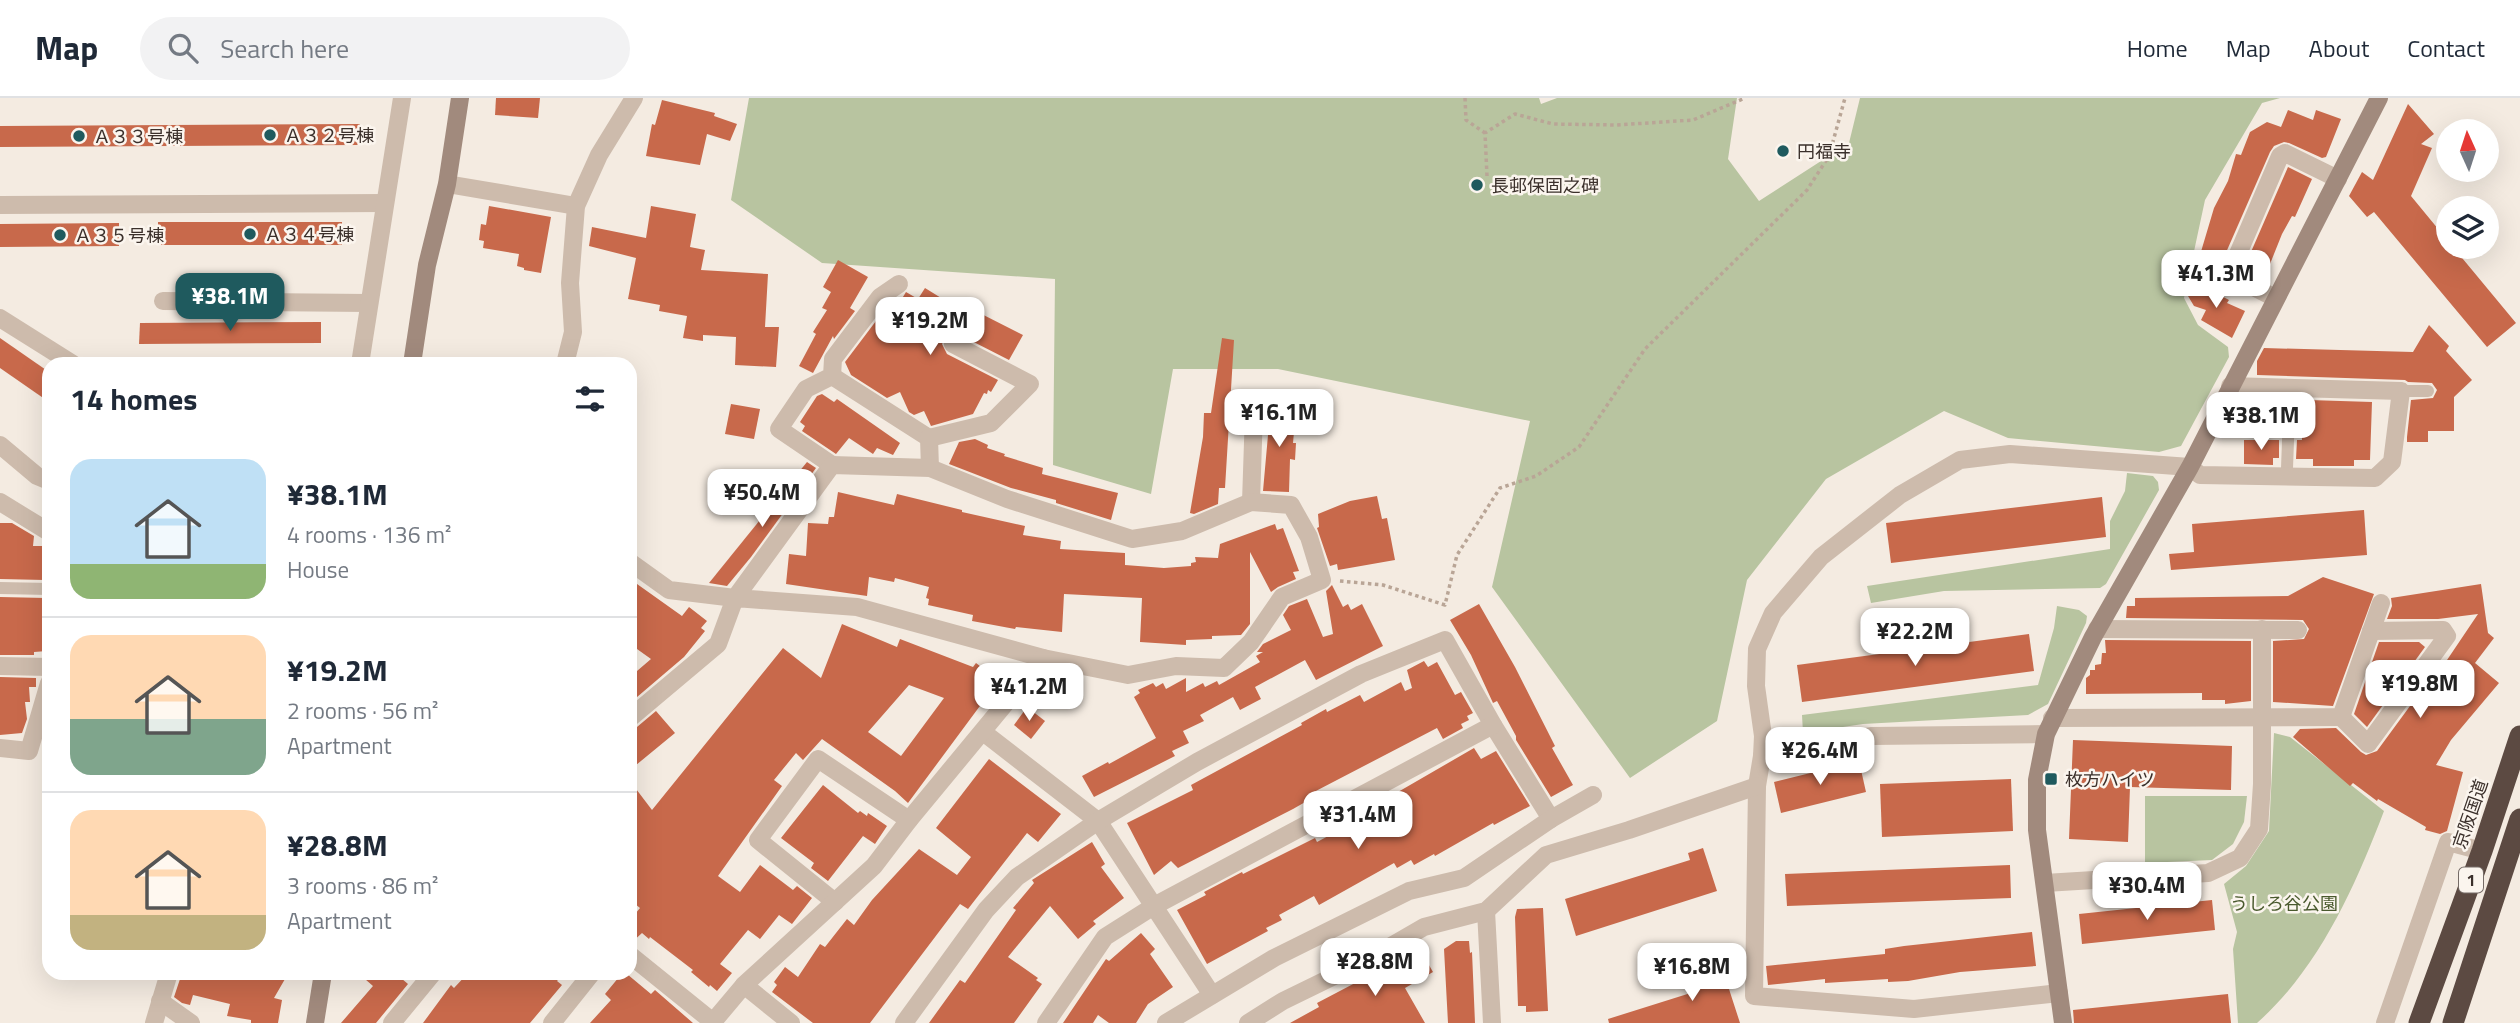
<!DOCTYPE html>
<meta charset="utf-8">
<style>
body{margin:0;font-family:"Titillium Web","Noto Sans JP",sans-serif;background:#f2f2f3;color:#1f2937;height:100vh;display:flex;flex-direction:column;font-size:26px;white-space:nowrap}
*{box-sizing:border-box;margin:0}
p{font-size:23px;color:#747a83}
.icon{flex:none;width:38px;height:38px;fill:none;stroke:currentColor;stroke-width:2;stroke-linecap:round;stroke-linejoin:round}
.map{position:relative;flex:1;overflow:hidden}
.drawer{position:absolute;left:42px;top:259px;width:595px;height:623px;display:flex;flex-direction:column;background:#fff;border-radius:21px;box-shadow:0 7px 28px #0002}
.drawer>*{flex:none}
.needle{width:46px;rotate:357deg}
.controls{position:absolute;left:2436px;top:21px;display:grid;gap:14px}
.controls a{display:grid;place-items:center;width:63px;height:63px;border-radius:50%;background:#fff;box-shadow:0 7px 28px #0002;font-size:35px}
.price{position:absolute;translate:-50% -60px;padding:0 16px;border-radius:14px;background:#fff;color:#222;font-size:23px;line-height:46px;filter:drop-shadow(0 2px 4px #0008)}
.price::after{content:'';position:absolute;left:50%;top:42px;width:21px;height:16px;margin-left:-10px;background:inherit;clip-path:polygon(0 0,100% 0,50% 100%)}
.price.active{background:#1f5a5e;color:#fff}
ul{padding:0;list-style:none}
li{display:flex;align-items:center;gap:21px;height:175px;padding:0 28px}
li+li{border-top:2px solid #e0e1e3}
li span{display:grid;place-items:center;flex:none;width:196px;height:140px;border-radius:21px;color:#555}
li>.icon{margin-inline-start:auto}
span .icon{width:84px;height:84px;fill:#fffc;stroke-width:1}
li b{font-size:30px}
h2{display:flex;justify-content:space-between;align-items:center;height:84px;padding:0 28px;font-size:30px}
header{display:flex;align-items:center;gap:42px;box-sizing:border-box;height:98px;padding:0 35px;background:#fff;border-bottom:2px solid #e0e1e3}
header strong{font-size:33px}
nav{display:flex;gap:38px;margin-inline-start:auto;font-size:24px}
.search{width:490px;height:63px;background:#f2f2f3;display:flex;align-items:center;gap:18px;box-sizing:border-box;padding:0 24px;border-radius:38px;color:#747a83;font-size:26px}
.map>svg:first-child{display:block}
</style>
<header>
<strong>Map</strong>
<div class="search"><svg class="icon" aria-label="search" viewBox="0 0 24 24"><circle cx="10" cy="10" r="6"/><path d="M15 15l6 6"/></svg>Search here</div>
<nav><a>Home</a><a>Map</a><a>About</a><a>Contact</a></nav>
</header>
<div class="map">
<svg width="2520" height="925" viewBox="0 0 2520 925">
<rect width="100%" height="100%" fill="#f4ebe1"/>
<!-- green -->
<g fill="#b8c4a0">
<polygon points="749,0 1539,0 1541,6 1557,0 1737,0 1728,61 1759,103 1849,45 1860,0 2280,0 2262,5 2205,102 2184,200 2198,227 2228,249 2229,259 2181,348 2159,354 2008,340 1944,313 1826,381 1747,482 1717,623 1630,680 1492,489 1530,323 1278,271 1173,271 1151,396 1053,367 1055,181 822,165 731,102"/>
<polygon points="2127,375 2153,378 2158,384 2159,392 2106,486 2100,490 1944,493 1871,505 1867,488 2110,451 2110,423 2125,393"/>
<polygon points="2057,508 2079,512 2087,518 2086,525 2048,606 2028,617 1863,626 1803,635 1802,617 2038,587 2054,530"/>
<path d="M2274 635 2290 639 2384 713C2355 789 2319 870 2257 925H2238L2233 851 2237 834 2224 786 2246 768 2269 733Z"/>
<polygon points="2145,698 2247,698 2244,724 2233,746 2212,762 2145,765"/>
</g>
<!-- building -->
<g fill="#c8694b" fill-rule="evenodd">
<polygon points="496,0 540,0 538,20 495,17"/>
<polygon points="662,2 715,15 714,18 737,26 730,43 707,36 700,67 646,58 652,26 655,27"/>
<polygon points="2408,6 2434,36 2421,46 2432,50 2411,98 2448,143 2448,149 2453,149 2516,225 2487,249 2374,114 2367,119 2349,98 2362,74 2373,82"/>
<polygon points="2288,12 2313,22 2316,12 2341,21 2326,59 2322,60 2289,45 2284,44 2274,48 2270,54 2221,166 2200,157 2214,110 2228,83 2236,56 2241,57 2250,34 2267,24 2281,29"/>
<polygon points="360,26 360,47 0,49 0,28"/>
<polygon points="2288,69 2312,81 2295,119 2292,118 2282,136 2264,181 2244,170"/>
<polygon points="489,108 551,119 541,175 524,172 524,170 517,168 519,156 483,150 484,143 479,142 481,126 486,127"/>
<polygon points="651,108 696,116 690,149 705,152 701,172 768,176 765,229 779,229 776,269 735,267 736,239 703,237 703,243 683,240 687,218 659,213 660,207 628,201 636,160 589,148 592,129 646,140"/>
<rect x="158" y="124" width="184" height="23"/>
<polygon points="119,125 119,148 0,149 0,126"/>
<polygon points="838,162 868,179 850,210 855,213 834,241 833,238 813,275 799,268 816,236 813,234 827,212 822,210 831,194 823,189"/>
<polygon points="2193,183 2229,202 2227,205 2245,213 2232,240 2201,222 2206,212 2194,208 2188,198"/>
<polygon points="925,190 946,203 948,199 1023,237 1009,262 958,236 946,237 942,246 947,256 998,282 991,294 988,292 987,296 984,295 973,316 931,328 924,313 914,317 909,314 900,294 887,300 851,277 845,264 876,223 879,225 881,221 887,225 906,194 918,201"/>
<polygon points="321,224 321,245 139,246 140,225"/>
<polygon points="2429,227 2449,248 2446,253 2472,282 2454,299 2454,333 2428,333 2428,344 2407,344 2407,339 2411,302 2433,300 2437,292 2432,285 2408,284 2405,282 2257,277 2257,263 2264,250 2413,254"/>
<polygon points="0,240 49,274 49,304 0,270"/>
<polygon points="1222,240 1234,242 1225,390 1219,390 1218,406 1194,416 1190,415 1203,339 1204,315 1211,315"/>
<polygon points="822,296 834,304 837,301 900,345 893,357 877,350 873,356 849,340 836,356 802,333 805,328 800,324 817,298"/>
<polygon points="2309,302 2372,304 2370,362 2354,362 2354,368 2313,368 2313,361 2296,361 2297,342 2302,342 2301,316 2309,316"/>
<polygon points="731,306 760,311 754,341 725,336"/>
<polygon points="1267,309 1296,311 1293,345 1296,345 1295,362 1290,361 1289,394 1263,393 1269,326 1266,326"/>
<polygon points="975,341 988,347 987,350 1005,356 1004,358 1043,370 1042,376 1118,395 1111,422 1056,405 1056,402 1011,390 949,366 959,344"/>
<polygon points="2244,342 2279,342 2279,360 2273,360 2273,367 2244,366"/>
<polygon points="807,364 816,370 751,459 727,488 709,485"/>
<polygon points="838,394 894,407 897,396 962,412 962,414 1025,428 1023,437 1061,443 1060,451 1125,455 1125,467 1164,470 1191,468 1191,465 1196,464 1195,459 1218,460 1220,446 1275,426 1277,432 1283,430 1299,473 1293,474 1296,481 1278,489 1271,494 1250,454 1250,526 1241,537 1212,538 1212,541 1186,542 1186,547 1140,544 1142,500 1064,496 1062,534 1016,529 1015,531 972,523 973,517 928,507 929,501 926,500 929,489 895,480 894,484 869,479 867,498 786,486 789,456 806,458 808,425 828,426 829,419 834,419"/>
<polygon points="1377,398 1382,421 1387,420 1395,462 1338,472 1337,466 1330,468 1317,430 1319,429 1318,416 1350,403"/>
<polygon points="2102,399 2106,439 1891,465 1886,425"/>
<polygon points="2364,412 2367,457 2171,472 2169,456 2194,454 2192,426"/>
<polygon points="0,425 12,425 34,438 33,448 44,448 45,482 0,481"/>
<polygon points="2323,479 2374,496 2333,608 2273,604 2273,543 2304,541 2309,531 2303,522 2126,520 2127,508 2135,508 2135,500 2288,498"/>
<polygon points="630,481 682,518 689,509 707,523 701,530 705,533 684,559 630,605 630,579 651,561 630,546"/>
<polygon points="2481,486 2488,535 2494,540 2475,565 2499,585 2451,642 2436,667 2463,674 2447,733 2440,736 2425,732 2426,729 2378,701 2377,703 2353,685 2350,688 2293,639 2300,631 2336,630 2361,654 2366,657 2377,653 2443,563 2445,565 2478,516 2438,521 2387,521 2392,508 2391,500"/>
<polygon points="1332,487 1343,509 1348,506 1351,512 1362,506 1383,548 1316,582 1305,562 1255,589 1261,601 1240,612 1233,599 1200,617 1204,623 1183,633 1189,645 1172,653 1175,658 1094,699 1082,678 1108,664 1109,666 1156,640 1134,599 1140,595 1138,592 1153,585 1156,589 1163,585 1166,591 1186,580 1186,594 1203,585 1205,589 1217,583 1219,587 1260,564 1256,558 1263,554 1257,554 1263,546 1291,532 1283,517 1289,508 1307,501 1323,539 1333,536 1326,493"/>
<polygon points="0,499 46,500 47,553 34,554 34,557 0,557"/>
<polygon points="1479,506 1515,569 1555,648 1552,650 1573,687 1551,699 1516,642 1516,638 1497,603 1493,605 1471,557 1450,522"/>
<path d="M842 526 897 549 900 541 973 569 976 565 985 572 988 567 1007 581 995 596 991 593 908 705 895 693 822 641 803 662 796 655 774 682 782 688 718 778 740 794 760 767 793 792 797 788 812 800 792 826 779 817 760 841 748 832 720 866 732 875 717 893 710 887 709 889 691 874 693 872 650 839 649 841 642 835 630 846V822L640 810 630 802V683L652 712 783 550 821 580ZM909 587 944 600 901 658 868 634Z"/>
<polygon points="2029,536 2034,573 1802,604 1797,567"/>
<polygon points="2105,542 2251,543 2251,603 2225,606 2225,602 2202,602 2202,595 2086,596 2086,580 2090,577 2090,572 2095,572 2095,567 2101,566 2102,555 2106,555"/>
<polygon points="2379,544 2419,544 2425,549 2367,629 2354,616"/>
<polygon points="1424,563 1428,569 1437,564 1455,597 1461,594 1473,615 1467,618 1469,622 1461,626 1463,630 1443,641 1437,630 1312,695 1314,699 1293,711 1178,770 1171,763 1154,777 1127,725 1193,692 1191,687 1302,627 1301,625 1326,611 1327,614 1360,597 1364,604 1401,584 1405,593 1412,590 1407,572"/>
<polygon points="0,579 36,580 36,589 29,589 30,604 25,604 27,621 22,635 0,637"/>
<polygon points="1027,609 1045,623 1031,641 1014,627"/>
<polygon points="656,613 675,635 630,672 630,631 637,629"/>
<polygon points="2073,642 2232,648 2231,692 2130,689 2128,744 2069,741"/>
<polygon points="1474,650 1481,661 1496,653 1530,708 1494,727 1493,725 1435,758 1434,756 1414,767 1411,762 1397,770 1394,765 1319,807 1314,798 1279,817 1282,822 1266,830 1268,833 1207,866 1177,812 1206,797 1204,794 1242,774 1243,776 1315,740 1317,744 1362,720 1360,716"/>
<polygon points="989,661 1061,716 1038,744 1027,735 968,811 960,806 870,925 813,925 772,894 777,887 774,884 785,869 798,879 820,846 825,849 847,821 854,827 872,802 919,751 957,777 971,759 936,730"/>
<polygon points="1859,663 1866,694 1781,715 1774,684"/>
<polygon points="2011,681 2013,733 1882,739 1880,686"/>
<polygon points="823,687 858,715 860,713 867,718 868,715 887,728 875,746 863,738 828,783 811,770 814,765 781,740"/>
<polygon points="1092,744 1105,766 1101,769 1124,800 1093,823 1096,826 1078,841 1050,808 1008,859 1038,880 1036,882 1042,886 1014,925 929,925 960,882 965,885 1016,812 1013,810 1034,785 1032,782"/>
<polygon points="1703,750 1717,793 1576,838 1565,801 1690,762 1688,755"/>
<polygon points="2010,767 2011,800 1787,808 1785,776"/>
<polygon points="2212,802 2215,832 2082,846 2079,816"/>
<polygon points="1543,810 1548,913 1526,914 1526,908 1518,908 1515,819 1517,811"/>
<polygon points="2032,834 2036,868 1960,874 1908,883 1888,884 1888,881 1825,885 1825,881 1768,887 1766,868 1885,856 1885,851 1904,848"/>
<polygon points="1141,835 1155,851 1150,856 1173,889 1148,906 1136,925 1109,925 1098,917 1093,925 1063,925 1106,861 1109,863"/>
<polygon points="1456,843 1469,843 1470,855 1472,854 1475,925 1448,925 1444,851"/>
<polygon points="1422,855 1433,874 1405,890 1425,925 1290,925 1319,909 1317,905 1357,884 1359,886 1409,856 1412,860"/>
<polygon points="1718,857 1740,925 1609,925 1608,921 1697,893 1694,886 1707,882 1700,862"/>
<polygon points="182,875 275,875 285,881 274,900 282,902 278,925 251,925 251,922 227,918 230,906 193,897 190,907 182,905 174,899"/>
<polygon points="358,875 395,875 408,886 376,925 341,925 373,888"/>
<polygon points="468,875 564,875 557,883 562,887 530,925 423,925 451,887 454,890"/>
<polygon points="627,876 651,896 655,892 693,925 590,925 611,902 605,896 619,879 622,881"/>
<polygon points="2228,896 2231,925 2074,925 2073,912"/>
</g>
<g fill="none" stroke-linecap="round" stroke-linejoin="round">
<!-- path -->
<g stroke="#b9a596" stroke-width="3.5" stroke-dasharray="3.5 3.5" stroke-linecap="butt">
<polyline points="1465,0 1466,22 1485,35"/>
<polyline points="1487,78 1485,35 1515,16 1553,26 1617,27 1693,22 1745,0"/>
<polyline points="1340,483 1383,487 1445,507 1457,457 1500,390 1536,378 1579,349 1645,251 1807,92 1829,58 1845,0"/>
</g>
<!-- lane -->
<g stroke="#cdbbac" stroke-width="12">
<polyline points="2401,293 2428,293"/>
<polyline points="2287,370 2290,289"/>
<polyline points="0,490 49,491"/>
</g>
<!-- street -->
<g stroke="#cdbbac" stroke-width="18">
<polyline points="447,86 576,108"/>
<polyline points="0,107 384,105"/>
<polyline points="2275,200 2236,180 2232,170 2280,58 2285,55 2338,81"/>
<polyline points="163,203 369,205"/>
<polyline points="0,220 73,266"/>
<polyline points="360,266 402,0"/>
<polyline points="565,266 573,234 570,185 576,108 599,57 634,0"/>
<polyline points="832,278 929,340 930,370"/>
<polyline points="929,340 991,325 1030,286 953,246"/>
<polyline points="0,347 37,378 49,383"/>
<polyline points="832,367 779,331 806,291 832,278 833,261 880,199 899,186"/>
<polyline points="0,404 49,434"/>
<polyline points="1251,404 1254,314"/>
<polyline points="630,464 669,492 735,500 857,509 1043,560 1128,577 1176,568 1224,570 1251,544 1282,499 1322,482 1309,439 1291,407 1251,404 1182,433 1132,441 1007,401 930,370 832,367 735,500 718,546 630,620"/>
<polyline points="2097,531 2298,532"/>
<polyline points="0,568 49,569"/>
<polyline points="2341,619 2368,646 2447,538 2443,532 2371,533"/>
<polyline points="2052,620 2341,619 2381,505"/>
<polyline points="983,634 1098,723 1212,897"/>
<polyline points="0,650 29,653 49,585"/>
<polyline points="1762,658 1871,638 2046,636"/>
<polyline points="2045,785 2208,775 2240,760 2259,731 2262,686 2262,531"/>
<polyline points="835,804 758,742 818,661 909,722"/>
<polyline points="1486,813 1492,925"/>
<polyline points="630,857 713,924"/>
<polyline points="2059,895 1914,911 1754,898 1757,688 1762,658 1763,638 1756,588 1757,551 1773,515 1821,459 1900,397 1960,362 2010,356 2190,369 2200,377 2375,380 2392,364 2401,293 2230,288"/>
<polyline points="160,903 191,925"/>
<polyline points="154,925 169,875"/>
<polyline points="392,925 433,875"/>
<polyline points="552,925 592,875"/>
<polyline points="712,925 744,887"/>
<polyline points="791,925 744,887 874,768 909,722 1043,560"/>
<polyline points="904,925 986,812 1017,779 1098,723 1197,664 1361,576 1445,542 1493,627 1551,721"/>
<polyline points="1046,925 1105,839 1154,808 1493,627"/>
<polyline points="1166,925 1274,860 1409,793 1464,780 1551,721 1593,697"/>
<polyline points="1248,925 1283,903 1367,862 1424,829 1486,813 1546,757 1629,732 1757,688"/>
<polyline points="2385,925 2448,744 2482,753"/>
</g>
<!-- secondary -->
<g stroke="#a18a7d" stroke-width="18">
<polyline points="412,266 427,167 447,86 460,0"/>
<polyline points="315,925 323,875"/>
<polyline points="2063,925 2037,732 2037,682 2046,636 2093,539 2190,369 2379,0"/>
</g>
<!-- highway -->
<g stroke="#5c4a42" stroke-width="21">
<polyline points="2419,925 2482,753 2520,638"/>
<polyline points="2453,925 2520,721"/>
</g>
</g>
<!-- markers -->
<g fill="#1f5a5e" stroke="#fbf5ee" stroke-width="2.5">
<circle cx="270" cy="37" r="7"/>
<circle cx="79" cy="38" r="7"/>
<circle cx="1783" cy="53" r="7"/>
<circle cx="1477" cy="87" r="7"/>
<circle cx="250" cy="136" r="7"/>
<circle cx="60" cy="137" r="7"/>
<rect x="2044" y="674" width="14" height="14" rx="3.5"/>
</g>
<g text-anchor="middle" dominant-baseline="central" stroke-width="5" stroke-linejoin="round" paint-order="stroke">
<!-- shield labels -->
<rect fill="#fbf5ee" stroke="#756b66" stroke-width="2" x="2459" y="769.5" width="24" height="25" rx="5"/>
<g font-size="16" font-weight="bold" fill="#3b302b">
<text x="2471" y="782">1</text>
</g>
<!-- poi labels -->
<g font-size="18" fill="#3b302b" stroke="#fbf5ee" text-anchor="start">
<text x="284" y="37">Ａ３２号棟</text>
<text x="93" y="38">Ａ３３号棟</text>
<text x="1797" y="53">円福寺</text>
<text x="1491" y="87">長邨保固之碑</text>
<text x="264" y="136">Ａ３４号棟</text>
<text x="74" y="137">Ａ３５号棟</text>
<text x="2065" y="681">枚方ハイツ</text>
</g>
<!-- street labels -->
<g font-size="18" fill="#3b302b" stroke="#fbf5ee">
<text transform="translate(2470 716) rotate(-71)">京阪国道</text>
</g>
<!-- park labels -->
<g font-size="18" fill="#4a5a2e" stroke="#fbf5ee">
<text x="2284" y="805">うしろ谷公園</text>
</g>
</g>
</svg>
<div class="controls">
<a><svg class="needle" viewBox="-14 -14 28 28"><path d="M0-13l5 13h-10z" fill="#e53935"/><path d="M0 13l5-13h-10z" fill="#747a83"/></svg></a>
<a><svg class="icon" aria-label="layers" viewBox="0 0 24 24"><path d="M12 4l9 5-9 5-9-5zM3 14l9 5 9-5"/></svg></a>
</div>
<b class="price" style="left:2216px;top:212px">¥41.3M</b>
<b class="price active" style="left:230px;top:235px">¥38.1M</b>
<b class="price" style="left:930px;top:259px">¥19.2M</b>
<b class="price" style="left:1279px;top:351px">¥16.1M</b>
<b class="price" style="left:2261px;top:354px">¥38.1M</b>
<b class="price" style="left:762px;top:431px">¥50.4M</b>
<b class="price" style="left:1915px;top:570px">¥22.2M</b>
<b class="price" style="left:2420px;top:622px">¥19.8M</b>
<b class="price" style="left:1029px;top:625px">¥41.2M</b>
<b class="price" style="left:1820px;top:689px">¥26.4M</b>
<b class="price" style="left:1358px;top:753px">¥31.4M</b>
<b class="price" style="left:2147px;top:824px">¥30.4M</b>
<b class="price" style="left:1375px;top:900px">¥28.8M</b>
<b class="price" style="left:1692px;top:905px">¥16.8M</b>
<section class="drawer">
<h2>14 homes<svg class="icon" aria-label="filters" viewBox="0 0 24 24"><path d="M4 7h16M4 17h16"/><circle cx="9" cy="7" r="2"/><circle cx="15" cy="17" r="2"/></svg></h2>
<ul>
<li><span style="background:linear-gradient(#bfe0f5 75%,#8fb573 0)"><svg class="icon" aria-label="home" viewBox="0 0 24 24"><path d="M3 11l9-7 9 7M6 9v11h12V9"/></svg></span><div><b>¥38.1M</b><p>4 rooms · 136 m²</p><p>House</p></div></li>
<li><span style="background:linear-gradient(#ffd9b3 60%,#7fa58c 0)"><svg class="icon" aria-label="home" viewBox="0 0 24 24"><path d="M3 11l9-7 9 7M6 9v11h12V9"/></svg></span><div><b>¥19.2M</b><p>2 rooms · 56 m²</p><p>Apartment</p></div></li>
<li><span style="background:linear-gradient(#ffd9b3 75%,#c2b280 0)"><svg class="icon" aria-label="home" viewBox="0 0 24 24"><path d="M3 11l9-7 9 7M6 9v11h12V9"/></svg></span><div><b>¥28.8M</b><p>3 rooms · 86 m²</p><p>Apartment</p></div></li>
</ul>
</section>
</div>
